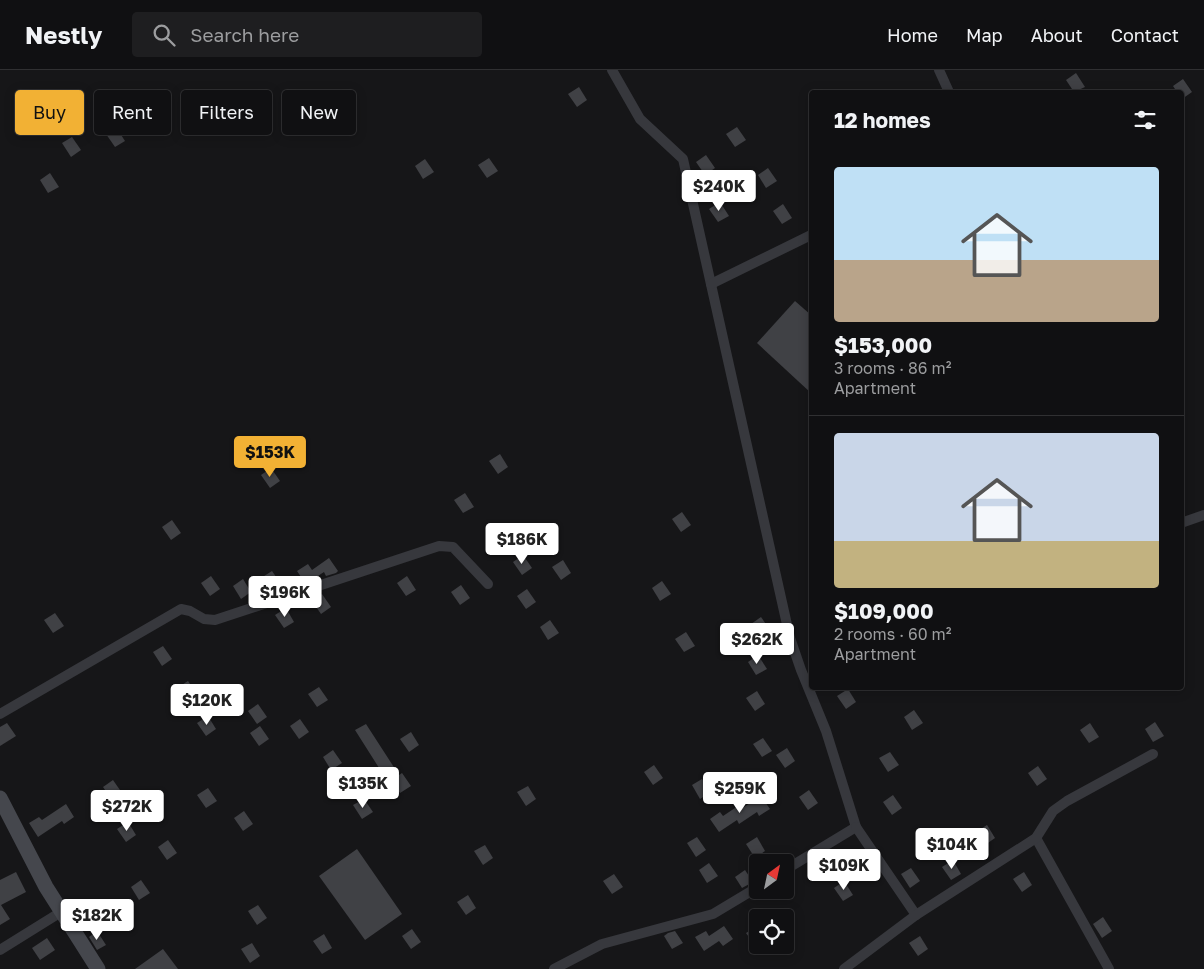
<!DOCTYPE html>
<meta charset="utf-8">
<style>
body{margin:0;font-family:"Golos Text",sans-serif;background:#1e1e20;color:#f1f3f6;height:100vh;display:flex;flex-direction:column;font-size:19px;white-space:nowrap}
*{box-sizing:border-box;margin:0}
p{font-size:16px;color:#9c9d9f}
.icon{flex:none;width:28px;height:28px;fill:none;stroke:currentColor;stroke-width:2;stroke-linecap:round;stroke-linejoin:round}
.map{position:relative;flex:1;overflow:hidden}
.sheet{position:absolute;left:809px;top:20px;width:375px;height:600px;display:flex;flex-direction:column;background:#101012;border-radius:5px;box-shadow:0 2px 12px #0003,0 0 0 1px #303032}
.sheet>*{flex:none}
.top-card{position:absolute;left:15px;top:20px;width:475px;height:45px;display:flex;gap:10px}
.needle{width:32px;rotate:33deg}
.fabs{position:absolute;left:749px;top:784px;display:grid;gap:10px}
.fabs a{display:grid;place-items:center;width:45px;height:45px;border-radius:5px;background:#101012;box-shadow:0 2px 12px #0003,0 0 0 1px #303032;font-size:25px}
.price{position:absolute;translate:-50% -42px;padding:0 11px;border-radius:5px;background:#fff;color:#222;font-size:16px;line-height:32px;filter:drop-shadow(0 1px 2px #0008)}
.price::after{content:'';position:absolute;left:50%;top:30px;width:15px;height:11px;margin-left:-8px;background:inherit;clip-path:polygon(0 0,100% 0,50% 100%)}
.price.current{background:#f2b134;color:#111}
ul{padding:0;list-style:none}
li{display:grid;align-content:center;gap:10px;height:265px;padding:0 25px}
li+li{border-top:1px solid #303032}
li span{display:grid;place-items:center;height:155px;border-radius:5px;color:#555}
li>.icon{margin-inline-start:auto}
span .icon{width:90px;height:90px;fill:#fffc;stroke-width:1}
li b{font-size:21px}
h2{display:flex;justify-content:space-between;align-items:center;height:60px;padding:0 25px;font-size:21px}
.pill{padding:0 18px;border-radius:5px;background:#101012;box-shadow:0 2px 12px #0003,0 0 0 1px #303032;font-size:18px;line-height:45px}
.pill.current{background:#f2b134;color:#111}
header{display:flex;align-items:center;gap:30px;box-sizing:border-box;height:70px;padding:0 25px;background:#101012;border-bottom:1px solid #303032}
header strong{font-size:24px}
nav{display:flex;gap:28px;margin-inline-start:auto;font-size:18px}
.search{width:350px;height:45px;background:#1e1e20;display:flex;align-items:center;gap:12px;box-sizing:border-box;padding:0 18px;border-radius:5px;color:#9c9d9f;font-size:19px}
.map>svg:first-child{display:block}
</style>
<header>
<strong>Nestly</strong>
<div class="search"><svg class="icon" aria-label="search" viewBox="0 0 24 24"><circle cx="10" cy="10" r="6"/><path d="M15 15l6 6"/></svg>Search here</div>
<nav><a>Home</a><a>Map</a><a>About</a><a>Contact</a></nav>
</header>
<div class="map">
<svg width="1204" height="899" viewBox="0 0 1204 899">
<rect width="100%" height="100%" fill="#161618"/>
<!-- building -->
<g fill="#404145">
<polygon points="1076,3 1085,17 1074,22 1066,10"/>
<polygon points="1183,9 1192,22 1182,29 1181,22 1177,22 1173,16"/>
<polygon points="579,17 587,30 577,37 568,24"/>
<polygon points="116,57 125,71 115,77 106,64"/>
<polygon points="737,57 746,70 735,77 726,64"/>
<polygon points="72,67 81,80 71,87 62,73"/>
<polygon points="706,85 715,98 705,105 696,92"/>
<polygon points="489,88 498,101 487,108 478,95"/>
<polygon points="425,89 434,102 423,109 415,96"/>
<polygon points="768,98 777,111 766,118 758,105"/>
<polygon points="50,103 59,117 48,123 40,110"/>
<polygon points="720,132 729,146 718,152 709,139"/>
<polygon points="783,134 792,148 782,154 773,141"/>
<polygon points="795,231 811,245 811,323 757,273"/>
<polygon points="500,384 508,397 498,404 489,391"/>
<polygon points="271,398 280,411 270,418 261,405"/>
<polygon points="465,423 474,437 463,443 454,430"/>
<polygon points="682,442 691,455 681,462 672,449"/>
<polygon points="172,450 181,463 171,470 162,457"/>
<polygon points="523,485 532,498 522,505 513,492"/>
<polygon points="329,488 338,501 336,503 326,506 324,502 310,511 305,513 297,501 308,494 312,500"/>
<polygon points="563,490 571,503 561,510 552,497"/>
<polygon points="272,501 281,514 270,521 261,508"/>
<polygon points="211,506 220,519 210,526 201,513"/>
<polygon points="407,506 416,520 406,526 397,513"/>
<polygon points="243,509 251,522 241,529 233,516"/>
<polygon points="662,511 671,524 660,531 652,518"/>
<polygon points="461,515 470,528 460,535 451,522"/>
<polygon points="527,519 536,532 526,539 517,526"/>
<polygon points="322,524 331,537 321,544 312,531"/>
<polygon points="286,538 294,552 284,558 275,545"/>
<polygon points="55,543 64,556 53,563 44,550"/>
<polygon points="761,547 770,560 760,567 751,554"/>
<polygon points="550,550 559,563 548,570 540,557"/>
<polygon points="686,562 695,576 684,582 675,569"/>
<polygon points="163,576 172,589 162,596 153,582"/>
<polygon points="758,585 767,599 756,605 748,592"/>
<polygon points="188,611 197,624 186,631 177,618"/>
<polygon points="319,617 328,630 317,637 308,624"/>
<polygon points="848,619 856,632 846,639 837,626"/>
<polygon points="757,621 765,634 755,641 746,628"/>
<polygon points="258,634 267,647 257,654 248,641"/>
<polygon points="914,640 923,653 912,660 904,647"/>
<polygon points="208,646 216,659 206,666 197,653"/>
<polygon points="300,649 309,662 299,669 290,656"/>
<polygon points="1155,652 1164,666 1153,672 1145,659"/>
<polygon points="7,653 16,666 0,676 0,657"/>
<polygon points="1090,653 1099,667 1089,673 1080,660"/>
<polygon points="366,654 399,705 402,703 411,716 400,723 384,699 381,701 355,660"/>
<polygon points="260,656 269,669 259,676 250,663"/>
<polygon points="411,662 419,675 409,682 400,669"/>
<polygon points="763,668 772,681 762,687 753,674"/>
<polygon points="787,678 795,691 785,698 776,685"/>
<polygon points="333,680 342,693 331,700 323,687"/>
<polygon points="890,682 899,695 888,702 879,688"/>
<polygon points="654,695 663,708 653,715 644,702"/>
<polygon points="1038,696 1047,709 1037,716 1028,703"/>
<polygon points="702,709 711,722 700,729 692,715"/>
<polygon points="113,710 122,723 112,730 103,717"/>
<polygon points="528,716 536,729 526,736 517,722"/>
<polygon points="208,718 217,731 206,738 197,725"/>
<polygon points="809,720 818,733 808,740 799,727"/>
<polygon points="893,725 902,738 892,745 883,732"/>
<polygon points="761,726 770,739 759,746 757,742 739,754 737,750 719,762 710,749 720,742 723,746 741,734 744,737"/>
<polygon points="364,729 373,742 362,749 353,735"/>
<polygon points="66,734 74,747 64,754 62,751 38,767 29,753 39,747 42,750"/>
<polygon points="244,741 253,754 243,761 234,748"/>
<polygon points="128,752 136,765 126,772 117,759"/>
<polygon points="987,755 995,768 985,775 976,762"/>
<polygon points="697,767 706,780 696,787 687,773"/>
<polygon points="757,767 765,781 755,788 746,774"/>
<polygon points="168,770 177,783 167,790 158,777"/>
<polygon points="485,775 493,788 483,795 474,781"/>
<polygon points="357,779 402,844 365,870 319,806"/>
<polygon points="953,790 961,804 951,810 942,797"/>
<polygon points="709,793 718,806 707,813 699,800"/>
<polygon points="911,798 920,811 910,818 901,804"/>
<polygon points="745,800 753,812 742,818 735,807"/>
<polygon points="16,802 26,822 1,835 10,849 0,855 0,810"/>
<polygon points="1024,802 1032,815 1022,822 1013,809"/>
<polygon points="614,804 623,817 612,824 603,811"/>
<polygon points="141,810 150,823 139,830 131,817"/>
<polygon points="844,811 853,825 843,831 834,818"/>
<polygon points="468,825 476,838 466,845 457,832"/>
<polygon points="258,835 267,848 257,855 248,841"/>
<polygon points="1103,847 1112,861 1102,868 1093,854"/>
<polygon points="724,856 733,869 723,876 719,871 704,881 695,867 706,861 709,866"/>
<polygon points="758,856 758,880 746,863"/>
<polygon points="412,859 421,872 411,879 402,866"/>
<polygon points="97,861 106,875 97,880 89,867"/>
<polygon points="675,861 683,873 672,879 664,866 668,863"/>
<polygon points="324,864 332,878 322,884 313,871"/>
<polygon points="920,866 928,879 918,886 909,873"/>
<polygon points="47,868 55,880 40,890 32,878"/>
<polygon points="252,873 260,886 250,893 241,879"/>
<polygon points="163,879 178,899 135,899"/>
</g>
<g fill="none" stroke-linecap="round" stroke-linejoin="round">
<!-- street -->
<g stroke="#37383d" stroke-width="10">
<polyline points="612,0 640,49 683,89 790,568 801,600 826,661 856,757 785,800"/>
<polyline points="939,0 949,22"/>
<polyline points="711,214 811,165"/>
<polyline points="1181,453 1204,445"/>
<polyline points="0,644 181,539 190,541 204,549 215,550 439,476 453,477 488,514"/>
<polyline points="856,757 916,845"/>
<polyline points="1036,768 1109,899"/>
<polyline points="0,880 61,842"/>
<polyline points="554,899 602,874 713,844 758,817"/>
<polyline points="844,899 916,845 1036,768 1053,741 1067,731 1153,684"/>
</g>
<!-- secondary -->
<polyline stroke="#45474d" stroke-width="15" points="0,728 46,817 98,899"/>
</g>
</svg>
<div class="fabs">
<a><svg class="needle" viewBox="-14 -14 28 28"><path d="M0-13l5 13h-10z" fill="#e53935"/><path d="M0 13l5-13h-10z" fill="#9c9d9f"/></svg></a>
<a><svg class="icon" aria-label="locate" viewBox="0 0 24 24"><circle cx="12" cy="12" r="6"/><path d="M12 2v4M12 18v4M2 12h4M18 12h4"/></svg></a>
</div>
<b class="price" style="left:719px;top:142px">$240K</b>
<b class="price current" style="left:270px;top:408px">$153K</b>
<b class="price" style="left:522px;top:495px">$186K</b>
<b class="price" style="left:285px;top:548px">$196K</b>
<b class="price" style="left:757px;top:595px">$262K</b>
<b class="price" style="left:207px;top:656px">$120K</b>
<b class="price" style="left:363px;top:739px">$135K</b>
<b class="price" style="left:740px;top:744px">$259K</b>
<b class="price" style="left:127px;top:762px">$272K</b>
<b class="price" style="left:952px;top:800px">$104K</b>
<b class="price" style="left:844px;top:821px">$109K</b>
<b class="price" style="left:97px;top:871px">$182K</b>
<div class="top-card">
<a class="pill current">Buy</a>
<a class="pill">Rent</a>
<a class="pill">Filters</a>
<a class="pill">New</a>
</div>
<section class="sheet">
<h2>12 homes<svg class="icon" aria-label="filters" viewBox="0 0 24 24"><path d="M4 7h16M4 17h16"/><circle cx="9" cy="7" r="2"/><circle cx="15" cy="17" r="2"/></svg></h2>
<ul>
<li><span style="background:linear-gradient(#bfe0f5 60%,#b9a48a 0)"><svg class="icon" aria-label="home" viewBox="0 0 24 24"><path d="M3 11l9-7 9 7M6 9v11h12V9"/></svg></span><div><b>$153,000</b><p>3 rooms · 86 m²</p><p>Apartment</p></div></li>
<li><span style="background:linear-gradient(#c9d6e8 70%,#c2b280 0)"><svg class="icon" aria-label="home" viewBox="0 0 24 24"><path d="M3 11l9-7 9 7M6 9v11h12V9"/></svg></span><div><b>$109,000</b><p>2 rooms · 60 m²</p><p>Apartment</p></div></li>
</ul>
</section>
</div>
